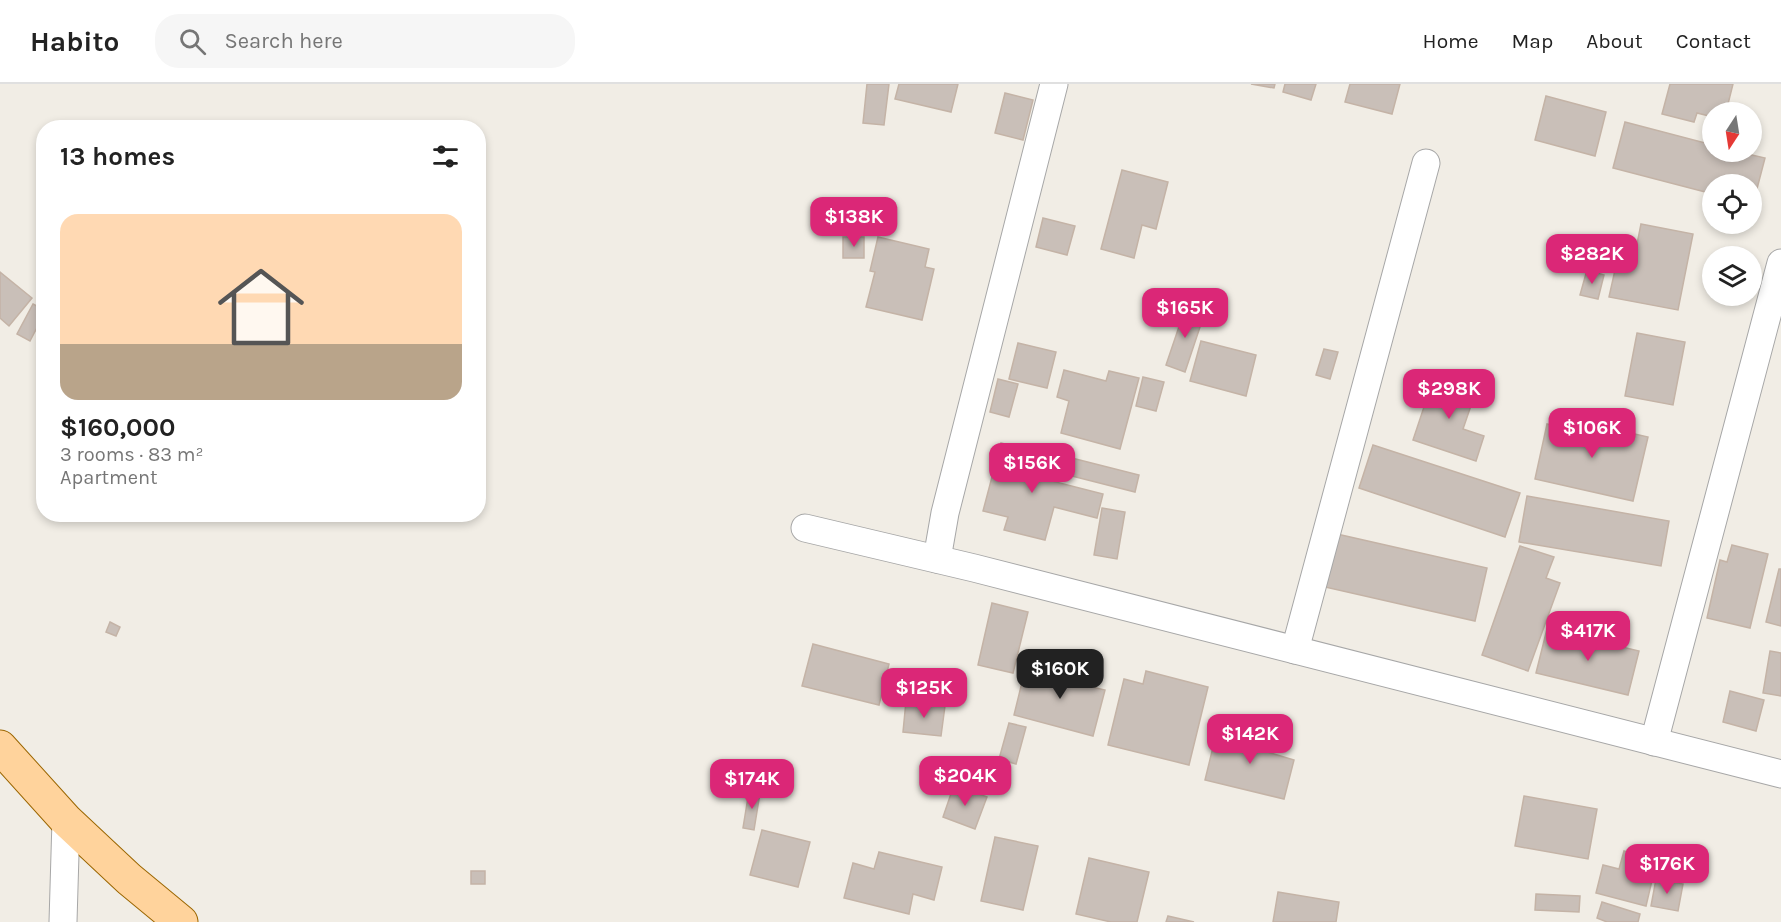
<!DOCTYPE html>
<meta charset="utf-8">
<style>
body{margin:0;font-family:Karla,sans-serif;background:#f6f6f6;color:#222;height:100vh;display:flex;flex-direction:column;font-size:22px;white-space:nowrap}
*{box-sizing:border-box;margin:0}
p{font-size:20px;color:#767676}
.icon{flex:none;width:33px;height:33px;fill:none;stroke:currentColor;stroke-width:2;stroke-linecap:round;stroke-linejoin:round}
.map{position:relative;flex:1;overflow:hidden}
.drawer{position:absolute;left:36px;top:36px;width:450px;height:402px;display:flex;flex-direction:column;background:#fff;border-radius:24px;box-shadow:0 3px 9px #0003}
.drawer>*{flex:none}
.needle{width:39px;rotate:192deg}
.controls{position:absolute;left:1702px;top:18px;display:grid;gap:12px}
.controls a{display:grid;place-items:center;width:60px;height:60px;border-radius:50%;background:#fff;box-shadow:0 3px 9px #0003;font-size:30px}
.price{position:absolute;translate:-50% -51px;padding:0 14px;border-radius:12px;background:#db2777;color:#fff;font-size:20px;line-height:39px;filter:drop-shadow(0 2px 3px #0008)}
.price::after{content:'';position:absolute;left:50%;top:36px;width:18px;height:14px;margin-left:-9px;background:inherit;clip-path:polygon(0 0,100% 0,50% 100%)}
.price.current{background:#222;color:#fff}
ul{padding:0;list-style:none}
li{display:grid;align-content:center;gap:12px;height:318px;padding:0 24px}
li span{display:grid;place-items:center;height:186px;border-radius:18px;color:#555}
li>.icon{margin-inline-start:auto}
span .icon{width:108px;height:108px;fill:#fffc;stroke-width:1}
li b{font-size:26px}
h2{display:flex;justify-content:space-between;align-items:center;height:72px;padding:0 24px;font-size:26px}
header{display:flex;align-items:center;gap:36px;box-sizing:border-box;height:84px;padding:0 30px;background:#fff;border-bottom:2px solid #e0e0e0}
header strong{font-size:28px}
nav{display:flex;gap:33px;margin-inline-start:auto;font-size:21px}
.search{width:420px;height:54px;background:#f6f6f6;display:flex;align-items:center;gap:15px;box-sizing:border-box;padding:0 21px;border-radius:24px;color:#767676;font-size:22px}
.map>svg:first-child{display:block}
</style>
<header>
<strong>Habito</strong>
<div class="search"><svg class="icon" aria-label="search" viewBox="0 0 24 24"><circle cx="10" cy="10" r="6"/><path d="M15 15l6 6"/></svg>Search here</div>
<nav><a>Home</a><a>Map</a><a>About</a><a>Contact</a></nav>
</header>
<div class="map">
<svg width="1781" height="838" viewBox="0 0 1781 838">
<rect width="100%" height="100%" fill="#f1ede5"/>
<!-- building -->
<g fill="#c9bfb8" stroke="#c4b3a6" stroke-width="1.5">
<polygon points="867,0 889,0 884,41 863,39"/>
<polygon points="899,0 958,0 951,28 895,15"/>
<polygon points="1251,0 1275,0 1274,4"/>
<polygon points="1285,0 1316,0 1311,16 1283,8"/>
<polygon points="1350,0 1400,0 1392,30 1345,18"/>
<polygon points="1670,0 1733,0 1726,28 1713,28 1713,33 1697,29 1694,38 1662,30"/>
<polygon points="1005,9 1033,16 1023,56 995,49"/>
<polygon points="1546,12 1606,28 1595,72 1535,56"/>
<polygon points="1625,38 1713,61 1713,68 1739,68 1765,74 1753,120 1752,100 1713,100 1713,110 1613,84"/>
<polygon points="1122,86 1168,98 1156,145 1142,141 1134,174 1101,165"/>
<polygon points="1043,134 1075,142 1067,171 1036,163"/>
<polygon points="1641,140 1693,150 1678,226 1609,213 1617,177 1633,180"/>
<rect x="843" y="153" width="21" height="21"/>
<polygon points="878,153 929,165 925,183 934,185 922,236 866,223 875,188 870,187"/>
<polygon points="1587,186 1604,191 1598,215 1580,211"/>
<polygon points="0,188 32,214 9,242 0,234"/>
<polygon points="33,220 44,226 44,230 30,257 17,250"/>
<polygon points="1186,222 1205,228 1185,288 1166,281"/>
<polygon points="1637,249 1685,258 1673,321 1625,312"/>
<polygon points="1201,257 1256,271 1246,312 1190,297"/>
<polygon points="1018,259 1056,268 1047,304 1009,295"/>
<polygon points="1324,265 1338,268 1330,295 1316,291"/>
<polygon points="1064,286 1106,297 1109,287 1139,294 1120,365 1061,349 1069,317 1057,313"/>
<polygon points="1143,293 1164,298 1156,327 1136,322"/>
<polygon points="1434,293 1476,307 1463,345 1484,352 1476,377 1413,356"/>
<polygon points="998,295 1018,300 1009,333 990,328"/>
<polygon points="1574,336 1648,353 1633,417 1535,395 1547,340 1572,346"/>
<polygon points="1001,359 1046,370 1040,394 1103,410 1097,434 1054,423 1045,456 1004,446 1008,433 983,427"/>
<polygon points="1373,361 1520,409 1505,453 1359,404"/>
<polygon points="1060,371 1139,391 1135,408 1056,388"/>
<polygon points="1527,412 1669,437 1661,482 1519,458"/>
<polygon points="1102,424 1125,428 1117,475 1094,471"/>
<polygon points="1337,450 1487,484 1475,537 1325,503"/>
<polygon points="1732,461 1768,470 1750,544 1707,534 1720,476 1727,478"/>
<polygon points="1520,462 1554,473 1546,494 1560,499 1528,587 1482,571"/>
<polygon points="1779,485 1781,485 1781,542 1766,538"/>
<polygon points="992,519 1028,528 1013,589 978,581"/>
<polygon points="110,538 120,543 116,552 106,548"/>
<polygon points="1547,545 1639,567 1628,611 1536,589"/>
<polygon points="813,560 889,580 879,621 802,602"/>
<polygon points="1770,567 1781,569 1781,612 1763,609"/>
<polygon points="1062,581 1086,587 1083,601 1105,606 1093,652 1014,631 1025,586 1059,594"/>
<polygon points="1146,587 1208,603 1189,681 1108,661 1124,595 1143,600"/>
<polygon points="1730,607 1764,616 1756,647 1723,638"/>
<polygon points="906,617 945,622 941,652 903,648"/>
<polygon points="1009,639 1026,643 1016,680 999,675"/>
<polygon points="1241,644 1271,652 1267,668 1294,676 1284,715 1205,696 1215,655 1237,660"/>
<polygon points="954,701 987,713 975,745 943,733"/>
<polygon points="749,707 760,709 754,746 743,744"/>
<polygon points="1524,712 1597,725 1588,775 1515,762"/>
<polygon points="762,746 810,758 798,803 750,791"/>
<polygon points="995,753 1038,762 1023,826 981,817"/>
<polygon points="1624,767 1657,775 1646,822 1596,809 1603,781 1619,785"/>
<polygon points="879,768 942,783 934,816 913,810 909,830 844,814 853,779 874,785"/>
<polygon points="1089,774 1149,788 1137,838 1111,838 1076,830"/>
<rect x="471" y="787" width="14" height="13"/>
<polygon points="1656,795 1683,800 1678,827 1651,822"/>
<polygon points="1278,808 1339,818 1336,838 1273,838"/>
<polygon points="1536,810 1580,812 1579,828 1535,826"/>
<polygon points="1602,818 1640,830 1638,838 1607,838 1597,834"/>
<polygon points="1168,832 1194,838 1166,838"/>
</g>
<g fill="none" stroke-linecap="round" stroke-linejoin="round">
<!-- street casing -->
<g stroke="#a7a7a7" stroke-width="29">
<g id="street">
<polyline points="805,444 974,484 1781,690"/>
<polyline points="937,475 945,429 1054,0"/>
<polyline points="1295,566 1426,79"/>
<polyline points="1654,658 1781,179"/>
<polyline points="63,838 66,736"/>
</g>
</g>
<!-- primary casing -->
<g stroke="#9b6600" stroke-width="35">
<polyline id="primary" points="0,663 66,736 129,795 181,838"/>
</g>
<!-- street -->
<use href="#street" stroke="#fff" stroke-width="27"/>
<!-- primary -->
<use href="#primary" stroke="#ffd39c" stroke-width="33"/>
</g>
</svg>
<div class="controls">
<a><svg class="needle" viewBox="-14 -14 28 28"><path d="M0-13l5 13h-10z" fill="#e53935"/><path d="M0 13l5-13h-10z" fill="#767676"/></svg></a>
<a><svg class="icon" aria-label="locate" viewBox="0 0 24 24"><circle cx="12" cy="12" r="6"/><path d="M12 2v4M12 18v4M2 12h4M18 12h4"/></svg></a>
<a><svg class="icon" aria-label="layers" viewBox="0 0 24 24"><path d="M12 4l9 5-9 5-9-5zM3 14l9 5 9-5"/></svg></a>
</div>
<b class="price" style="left:854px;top:164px">$138K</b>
<b class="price" style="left:1592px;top:201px">$282K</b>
<b class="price" style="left:1185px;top:255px">$165K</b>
<b class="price" style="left:1449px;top:336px">$298K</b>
<b class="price" style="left:1592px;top:375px">$106K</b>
<b class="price" style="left:1032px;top:410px">$156K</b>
<b class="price" style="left:1588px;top:578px">$417K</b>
<b class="price current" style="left:1060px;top:616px">$160K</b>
<b class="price" style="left:924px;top:635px">$125K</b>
<b class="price" style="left:1250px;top:681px">$142K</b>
<b class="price" style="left:965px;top:723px">$204K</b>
<b class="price" style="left:752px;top:726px">$174K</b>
<b class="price" style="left:1667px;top:811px">$176K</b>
<section class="drawer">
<h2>13 homes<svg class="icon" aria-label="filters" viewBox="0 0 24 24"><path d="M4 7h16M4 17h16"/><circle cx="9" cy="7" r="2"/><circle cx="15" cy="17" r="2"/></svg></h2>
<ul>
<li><span style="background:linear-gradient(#ffd9b3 70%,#b9a48a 0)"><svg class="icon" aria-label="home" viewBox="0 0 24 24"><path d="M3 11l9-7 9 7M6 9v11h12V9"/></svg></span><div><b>$160,000</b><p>3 rooms · 83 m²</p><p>Apartment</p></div></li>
</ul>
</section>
</div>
